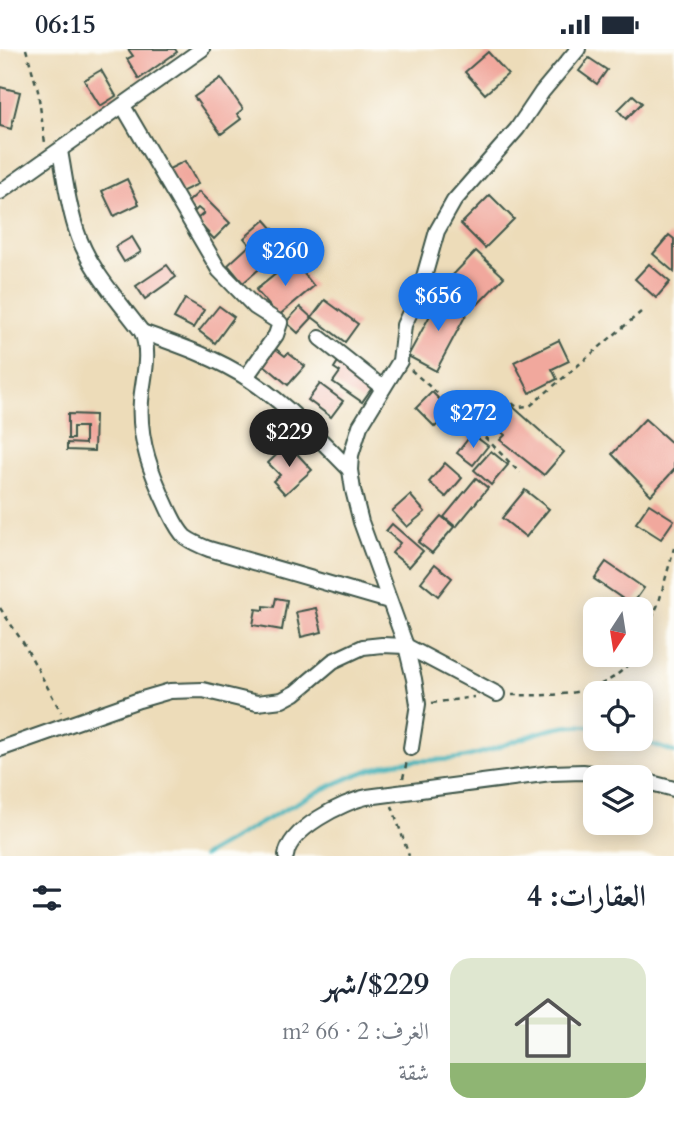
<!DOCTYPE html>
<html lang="ar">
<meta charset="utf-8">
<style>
body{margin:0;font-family:Cardo,Amiri,serif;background:#f6f6f7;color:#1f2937;direction:rtl;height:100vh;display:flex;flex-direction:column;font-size:26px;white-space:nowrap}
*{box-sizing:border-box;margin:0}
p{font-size:23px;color:#747a83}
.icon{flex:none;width:38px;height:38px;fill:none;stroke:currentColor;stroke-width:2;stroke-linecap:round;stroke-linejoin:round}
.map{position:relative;height:807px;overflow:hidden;direction:ltr}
.panel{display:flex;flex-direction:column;background:#fff;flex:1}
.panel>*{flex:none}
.needle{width:46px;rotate:192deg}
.fabs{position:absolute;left:583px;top:548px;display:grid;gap:14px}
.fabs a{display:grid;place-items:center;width:70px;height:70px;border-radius:14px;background:#fff;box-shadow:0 4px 18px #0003;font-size:35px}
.price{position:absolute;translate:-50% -60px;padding:0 16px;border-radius:24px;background:#1a73e8;color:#fff;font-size:23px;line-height:46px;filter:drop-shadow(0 2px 4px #0008)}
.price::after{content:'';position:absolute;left:50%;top:42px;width:21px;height:16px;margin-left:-10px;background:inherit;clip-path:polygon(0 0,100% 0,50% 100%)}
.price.active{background:#222;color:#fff}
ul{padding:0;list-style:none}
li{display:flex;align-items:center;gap:21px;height:175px;padding:0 28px}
li span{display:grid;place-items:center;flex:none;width:196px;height:140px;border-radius:21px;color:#555}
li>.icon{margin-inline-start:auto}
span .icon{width:84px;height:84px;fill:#fffc;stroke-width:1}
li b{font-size:30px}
h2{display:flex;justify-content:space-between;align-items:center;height:84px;padding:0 28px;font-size:30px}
.status{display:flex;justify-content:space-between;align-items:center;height:49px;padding:0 35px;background:#fff;direction:ltr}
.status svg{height:19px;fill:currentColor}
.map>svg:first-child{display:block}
</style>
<div class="status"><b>06:15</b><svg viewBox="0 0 49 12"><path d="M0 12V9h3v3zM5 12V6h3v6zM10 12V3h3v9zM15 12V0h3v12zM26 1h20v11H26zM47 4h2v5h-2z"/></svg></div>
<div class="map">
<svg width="674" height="807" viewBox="0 0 674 807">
<rect width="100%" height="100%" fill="#fdfcf7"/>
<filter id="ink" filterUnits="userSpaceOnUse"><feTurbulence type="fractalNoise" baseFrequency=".0143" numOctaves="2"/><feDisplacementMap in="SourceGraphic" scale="14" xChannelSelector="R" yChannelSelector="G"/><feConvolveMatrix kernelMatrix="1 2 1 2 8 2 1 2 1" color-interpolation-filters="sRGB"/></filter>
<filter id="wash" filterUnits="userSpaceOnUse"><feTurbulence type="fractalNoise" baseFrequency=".00686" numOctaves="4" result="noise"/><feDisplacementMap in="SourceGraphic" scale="28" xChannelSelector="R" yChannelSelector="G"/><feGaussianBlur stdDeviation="1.57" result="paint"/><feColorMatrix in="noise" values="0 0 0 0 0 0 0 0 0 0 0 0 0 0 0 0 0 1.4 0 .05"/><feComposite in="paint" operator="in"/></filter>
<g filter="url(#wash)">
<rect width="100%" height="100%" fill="#eddcb9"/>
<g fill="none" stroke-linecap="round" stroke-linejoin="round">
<!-- stream -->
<g stroke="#40b1b8" stroke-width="4.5">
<polyline points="637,690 674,703"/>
<path d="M203 807C261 775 322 734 385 716 412 708 439 714 466 708 508 699 551 670 595 678"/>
</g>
</g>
<g id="blocks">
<!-- building -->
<g fill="#f1a89d">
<polygon points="128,0 175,0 177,3 139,30 127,10 133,7"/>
<polygon points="488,3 508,25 485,45 465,23"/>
<polygon points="589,9 607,21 597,35 579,22"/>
<polygon points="101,21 116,47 100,57 84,31"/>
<polygon points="221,29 243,60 237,65 241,70 221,85 194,48"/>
<polygon points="0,38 20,43 11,80 0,77"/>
<polygon points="633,46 642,54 626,70 618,61"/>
<polygon points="185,112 198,135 179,144 167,121"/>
<polygon points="127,130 139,155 114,167 102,142"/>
<polygon points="199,143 230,174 214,190 196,171 204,164 198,159 195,162 187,154"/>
<polygon points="490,146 514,170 485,199 461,175"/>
<polygon points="265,171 273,180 266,186 280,202 243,234 228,216 250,196 244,189"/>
<polygon points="669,186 674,190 674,223 653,205"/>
<polygon points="132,188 141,203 124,213 115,198"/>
<polygon points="476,202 504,228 478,255 450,229"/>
<polygon points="293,211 314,237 278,267 256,241"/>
<polygon points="649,215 670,233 656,249 635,230"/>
<polygon points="167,216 176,228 145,250 136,237"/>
<polygon points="441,246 469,260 436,322 408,307"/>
<polygon points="185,250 204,261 193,279 174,269"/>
<polygon points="325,251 358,275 345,293 312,268"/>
<polygon points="219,257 234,268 215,294 199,282"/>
<polygon points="300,258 312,269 298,284 286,273"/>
<polygon points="559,291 569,312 552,320 557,330 530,344 514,313"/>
<polygon points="276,300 285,307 288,304 305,317 288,336 263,315"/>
<polygon points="339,311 374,336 362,353 333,333 340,323 334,319"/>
<polygon points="320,335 343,352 331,368 308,351"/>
<polygon points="432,343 451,362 435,378 416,359"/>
<polygon points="511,356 564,403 544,426 500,391 505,386 493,376"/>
<polygon points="68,365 95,366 94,402 67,401 67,394 85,395 85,378 73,378 73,390 68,390"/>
<polygon points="645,370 674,396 674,421 651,446 612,405"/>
<polygon points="472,385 488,397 473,416 457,404"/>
<polygon points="288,395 312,421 285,445 273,432 280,426 268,414"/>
<polygon points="491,402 508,416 491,436 474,421"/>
<polygon points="445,414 462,429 446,448 429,433"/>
<polygon points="476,429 488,439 456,478 444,468"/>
<polygon points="525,441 549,460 526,488 502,469"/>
<polygon points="410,446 425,463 407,478 392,462"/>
<polygon points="649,455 674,471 661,490 636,474"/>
<polygon points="441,467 454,478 432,504 418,493"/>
<polygon points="392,475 423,502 409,518 392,504 400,494 386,482"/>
<polygon points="606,513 644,539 632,556 594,530"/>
<polygon points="435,515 452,529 438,547 421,533"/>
<polygon points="276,549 287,551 282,581 253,576 256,560 264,561 264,557 274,558"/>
<polygon points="316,559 322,583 301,588 296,563"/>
</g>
</g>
</g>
<g filter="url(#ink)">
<use href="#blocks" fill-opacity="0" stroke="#3e5548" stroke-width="2"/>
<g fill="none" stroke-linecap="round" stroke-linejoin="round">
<!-- minor casing -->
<g stroke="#3e5548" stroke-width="18">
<g id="minor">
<polyline points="123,57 219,221 255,258 280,274 276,286 246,328"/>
<path d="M60 102C65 129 68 157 77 183 89 220 119 252 142 283 151 305 143 329 141 352 138 392 152 426 168 460 173 470 177 480 185 488 192 493 201 497 209 500L389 552"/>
<polyline points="0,143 202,0"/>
<path d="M142 283C179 296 217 309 250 331 287 356 319 389 350 421"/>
<polyline points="320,289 383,339"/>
<polyline points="411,699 418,655 414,630 406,597 361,473 353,441 350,421 351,406 360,377 400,312 404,276 420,242 437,182 454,152 517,80 542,43 578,0"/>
<polyline points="0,700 139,651 170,642 203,641 257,654 282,651 295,644 333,612 363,598 382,596 406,597 497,645"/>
<polyline points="640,731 674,740"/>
<path d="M286 807C289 780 343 753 367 748L551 724 583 723 622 728"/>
</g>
</g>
<!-- path -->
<g stroke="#3e5548" stroke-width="2.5" stroke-dasharray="5 5" stroke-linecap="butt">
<polyline points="26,0 38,42 45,94"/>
<polyline points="411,321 471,374 484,350 491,345 502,346 517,358 530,357 641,263"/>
<polyline points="471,374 520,424"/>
<polyline points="0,559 24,595 61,663"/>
<polyline points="640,597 659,553 674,499"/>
<path d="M512 646C556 647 608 648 635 606"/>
<polyline points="432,654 474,648"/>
<polyline points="403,729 407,712"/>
<polyline points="392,757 409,807"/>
</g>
<!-- minor -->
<use href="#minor" stroke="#fff" stroke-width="14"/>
</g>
</g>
</svg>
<div class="fabs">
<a><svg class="needle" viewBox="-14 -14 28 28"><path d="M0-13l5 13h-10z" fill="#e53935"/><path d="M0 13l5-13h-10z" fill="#747a83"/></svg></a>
<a><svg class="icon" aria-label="locate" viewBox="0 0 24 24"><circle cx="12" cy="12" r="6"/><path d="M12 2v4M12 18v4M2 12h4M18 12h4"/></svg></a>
<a><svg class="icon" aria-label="layers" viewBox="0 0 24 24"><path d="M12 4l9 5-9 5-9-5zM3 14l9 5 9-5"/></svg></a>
</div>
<b class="price" style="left:285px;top:239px">$260</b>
<b class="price" style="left:438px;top:284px">$656</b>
<b class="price" style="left:473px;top:401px">$272</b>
<b class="price active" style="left:289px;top:420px">$229</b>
</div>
<section class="panel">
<h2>العقارات: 4<svg class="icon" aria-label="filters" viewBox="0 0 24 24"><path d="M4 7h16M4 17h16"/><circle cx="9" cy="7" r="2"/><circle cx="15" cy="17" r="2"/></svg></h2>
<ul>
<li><span style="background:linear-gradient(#dfe7d0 75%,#8fb573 0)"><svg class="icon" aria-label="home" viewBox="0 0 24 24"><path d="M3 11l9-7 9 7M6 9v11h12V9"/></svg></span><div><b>$229/شهر</b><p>الغرف: 2 · 66 m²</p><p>شقة</p></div></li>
</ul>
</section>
